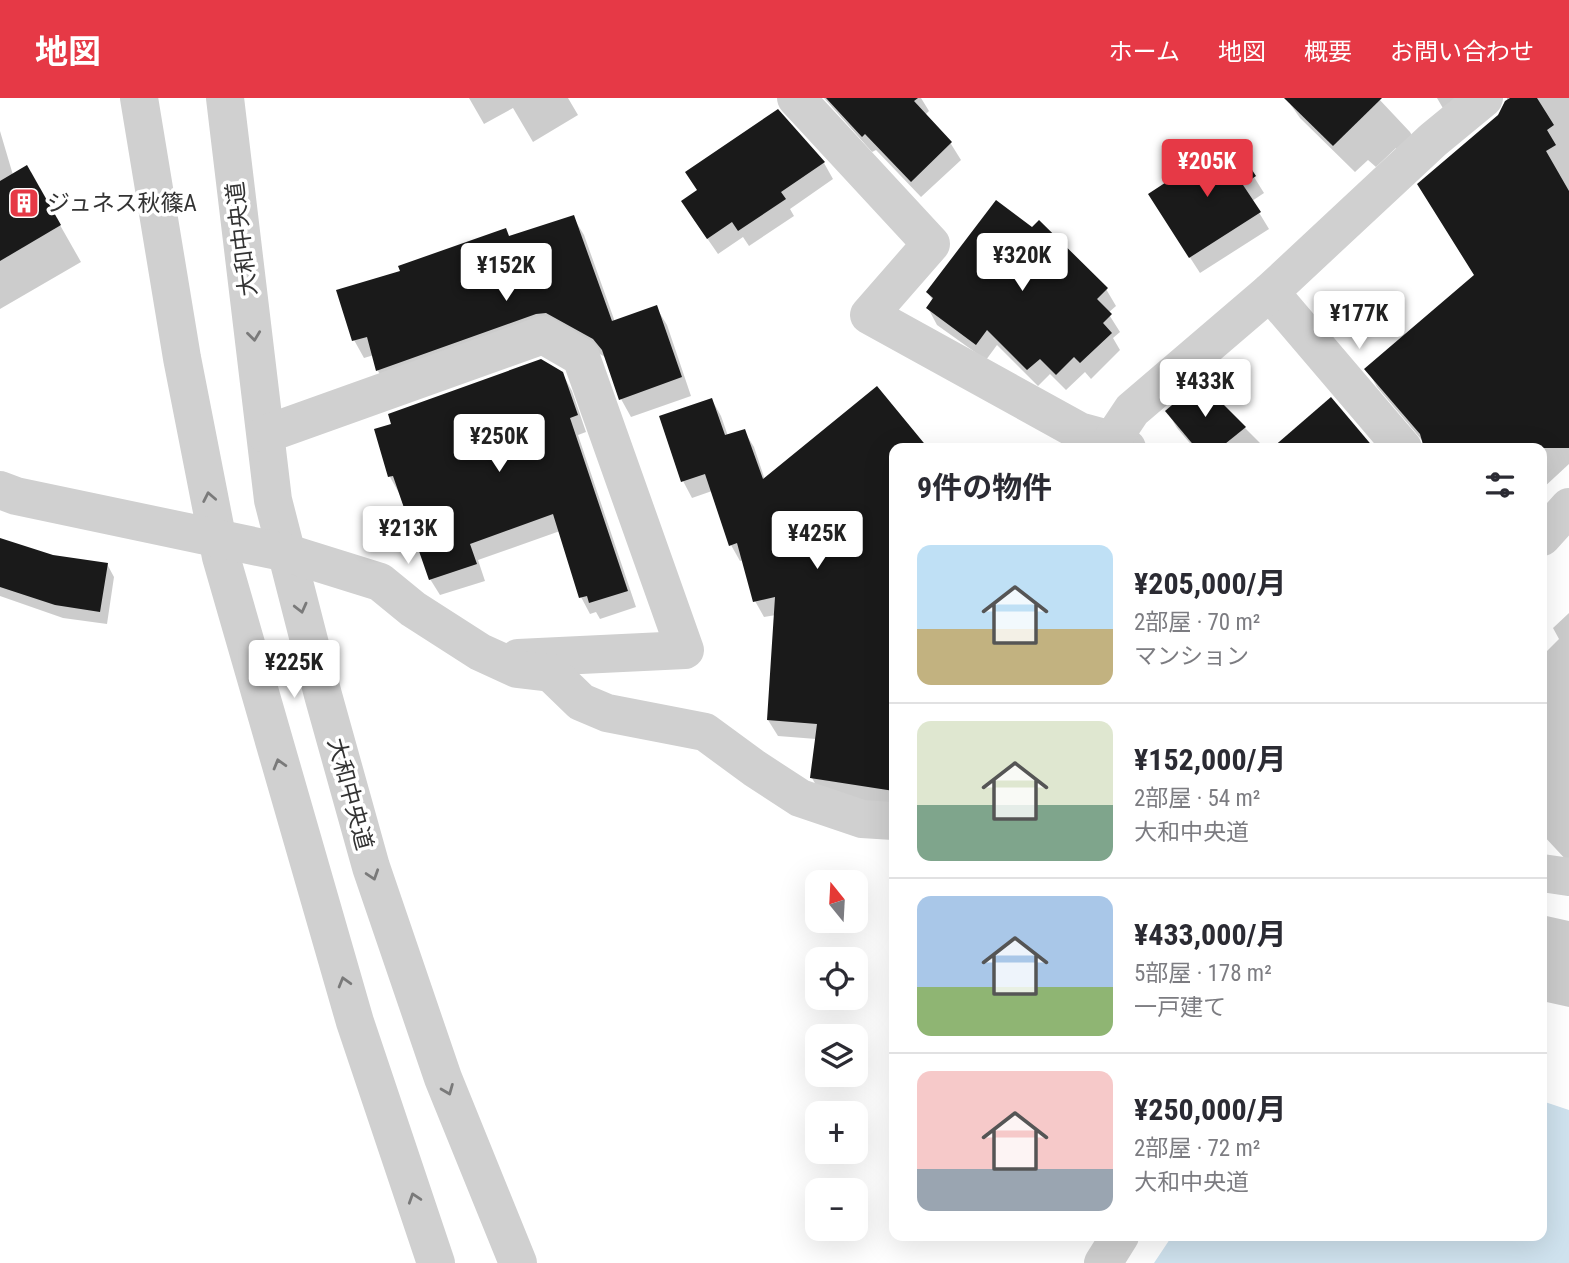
<!DOCTYPE html>
<html lang="ja">
<meta charset="utf-8">
<style>
body{margin:0;font-family:"Roboto Condensed","Noto Sans JP",sans-serif;background:#f7f7f7;color:#2b2b33;height:100vh;display:flex;flex-direction:column;font-size:26px;white-space:nowrap}
*{box-sizing:border-box;margin:0}
p{font-size:23px;color:#7c7c81}
.icon{flex:none;width:38px;height:38px;fill:none;stroke:currentColor;stroke-width:2;stroke-linecap:round;stroke-linejoin:round}
.map{position:relative;flex:1;overflow:hidden}
.drawer{position:absolute;left:889px;top:345px;width:658px;height:798px;display:flex;flex-direction:column;background:#fff;border-radius:14px;box-shadow:0 7px 28px #0002}
.drawer>*{flex:none}
.needle{width:46px;rotate:342deg}
.buttons{position:absolute;left:805px;top:772px;display:grid;gap:14px}
.buttons a{display:grid;place-items:center;width:63px;height:63px;border-radius:14px;background:#fff;box-shadow:0 7px 28px #0002;font-size:35px}
.price{position:absolute;translate:-50% -60px;padding:0 16px;border-radius:7px;background:#fff;color:#222;font-size:23px;line-height:46px;filter:drop-shadow(0 2px 4px #0008)}
.price::after{content:'';position:absolute;left:50%;top:42px;width:21px;height:16px;margin-left:-10px;background:inherit;clip-path:polygon(0 0,100% 0,50% 100%)}
.price.current{background:#e63946;color:#fff}
ul{padding:0;list-style:none}
li{display:flex;align-items:center;gap:21px;height:175px;padding:0 28px}
li+li{border-top:2px solid #e1e1e2}
li span{display:grid;place-items:center;flex:none;width:196px;height:140px;border-radius:14px;color:#555}
li>.icon{margin-inline-start:auto}
span .icon{width:84px;height:84px;fill:#fffc;stroke-width:1}
li b{font-size:30px}
h2{display:flex;justify-content:space-between;align-items:center;height:84px;padding:0 28px;font-size:30px}
header{display:flex;align-items:center;gap:42px;box-sizing:border-box;height:98px;padding:0 35px;background:#e63946;color:#fff}
header strong{font-size:33px}
nav{display:flex;gap:38px;margin-inline-start:auto;font-size:24px}
.map>svg:first-child{display:block}
</style>
<header>
<strong>地図</strong>
<nav><a>ホーム</a><a>地図</a><a>概要</a><a>お問い合わせ</a></nav>
</header>
<div class="map">
<svg width="1569" height="1165" viewBox="0 0 1569 1165">
<rect width="100%" height="100%" fill="#fff"/>
<!-- water -->
<polygon fill="#cfe2ee" points="1542,1003 1569,1012 1569,1165 1154,1165 1172,1138 1542,1138"/>
<!-- shadow -->
<g fill="#0003">
<polygon points="469,0 568,0 578,17 533,44 513,10 484,26"/>
<polygon points="824,0 921,0 929,13 925,17 951,46 961,62 921,99 876,52 872,54"/>
<polygon points="1286,0 1378,0 1410,34 1418,48 1403,62 1396,50 1376,69 1368,62 1355,74 1300,20"/>
<polygon points="1437,0 1480,0 1451,24"/>
<polygon points="1507,0 1569,0 1569,366 1542,391 1542,350 1426,350 1426,347 1377,289 1367,271 1476,178 1500,18 1506,9"/>
<polygon points="0,33 13,77 27,69 81,164 0,211"/>
<polygon points="824,65 833,81 790,111 794,118 749,148 743,139 718,156 693,120 698,94"/>
<polygon points="1254,79 1264,95 1252,103 1269,131 1200,175 1160,113"/>
<polygon points="573,119 584,137 615,224 656,209 667,227 691,298 631,319 621,301 605,259 566,236 388,291 378,273 374,257 364,260 354,242 510,139"/>
<polygon points="1106,191 1116,208 1108,215 1120,234 1113,240 1120,252 1091,281 1085,274 1066,292 1050,276 1038,288 997,247 986,262 937,227 928,210 933,203 928,195"/>
<polygon points="562,275 572,293 586,334 578,337 636,509 600,521 596,514 590,516 581,499 560,433 478,462 485,483 440,497 430,481 399,395 390,379"/>
<polygon points="1200,285 1265,350 1194,350 1177,330 1167,313"/>
<polygon points="877,290 926,350 894,350 894,716 821,696 812,680 816,641 778,638 768,622 776,517 764,519 755,503 744,462 740,463 731,447 712,393 692,400 683,383 712,302 721,318 728,338 744,333 754,349 765,382"/>
<polygon points="0,442 52,459 107,466 114,479 107,526 63,520 0,498"/>
<polygon points="1569,515 1569,765 1542,736 1542,558 1559,541 1553,530"/>
<polygon points="1542,817 1569,823 1569,909 1542,903"/>
</g>
<!-- building -->
<g fill="#1a1a1a">
<polygon points="826,0 918,0 914,3 952,44 911,84 865,36 862,39"/>
<polygon points="1284,0 1382,0 1333,48"/>
<polygon points="1510,0 1537,0 1554,27 1547,32 1556,47 1546,53 1569,93 1569,350 1424,350 1420,336 1364,271 1474,177 1417,86 1498,17 1505,3"/>
<polygon points="778,11 825,64 781,94 786,101 738,133 732,124 707,141 681,103 697,92 685,74"/>
<polygon points="1232,41 1256,78 1243,87 1261,114 1189,160 1148,96"/>
<polygon points="27,67 61,127 0,163 0,83"/>
<polygon points="996,102 1032,129 1039,122 1108,190 1097,201 1112,216 1103,225 1112,235 1080,265 1074,259 1056,277 1040,261 1027,272 987,232 976,247 926,210 933,200 926,194"/>
<polygon points="574,117 612,223 657,207 682,279 619,302 602,252 593,241 546,215 536,216 376,273 367,239 352,243 336,192 400,173 398,168 506,130 509,138"/>
<polygon points="541,261 563,274 578,317 570,320 628,493 589,505 587,498 579,500 553,416 470,446 477,466 429,482 393,378 388,379 374,331 391,326 388,316"/>
<polygon points="1200,283 1246,329 1220,350 1196,350 1165,313"/>
<polygon points="877,288 928,350 894,350 894,693 810,680 817,626 767,622 775,499 753,504 737,445 729,448 705,376 681,384 659,318 712,300 725,337 745,331 763,381"/>
<polygon points="1331,299 1374,350 1272,350"/>
<polygon points="0,440 53,457 108,465 100,514 55,507 0,489"/>
</g>
<g fill="none" stroke-linecap="round" stroke-linejoin="round">
<!-- minor -->
<g stroke="#d0d0d0" stroke-width="38">
<polyline points="139,0 182,260 221,459 355,924 436,1165"/>
<polyline points="225,0 273,402 323,597 371,769 443,980 518,1165"/>
<polyline points="796,0 931,146 869,217 1079,333 1112,342 1127,350"/>
<polyline points="1270,194 1403,350"/>
<polyline points="266,336 543,237 581,259 685,552 518,560"/>
<polyline points="1112,342 1132,312 1270,194 1433,42 1484,0"/>
<polyline points="0,392 16,398 287,455 380,484 413,511 480,554 517,571 551,575 581,604 607,615 705,634 754,670 800,700 862,721 894,723"/>
<polyline points="1542,439 1569,409"/>
<polyline points="1542,775 1569,779"/>
<polyline points="1103,1165 1120,1138"/>
</g>
</g>
<!-- one-way arrows -->
<defs><path id="oneway-chevron" d="M-2-3.5L2.5 0L-2 3.5" fill="none" stroke-width="1.6" stroke-linecap="round" stroke-linejoin="round" transform="scale(1.75)"/></defs>
<g stroke="#7a7a7a">
<use href="#oneway-chevron" transform="translate(254 238) rotate(83)"/>
<use href="#oneway-chevron" transform="translate(209 399) rotate(-101)"/>
<use href="#oneway-chevron" transform="translate(301 510) rotate(76)"/>
<use href="#oneway-chevron" transform="translate(279 666) rotate(-106)"/>
<use href="#oneway-chevron" transform="translate(373 777) rotate(72)"/>
<use href="#oneway-chevron" transform="translate(344 884) rotate(-106)"/>
<use href="#oneway-chevron" transform="translate(448 992) rotate(68)"/>
<use href="#oneway-chevron" transform="translate(414 1100) rotate(-108)"/>
</g>
<!-- icons -->
<defs>
<g id="building-square" transform="scale(1.575)"><rect x="-9" y="-9" width="18" height="18" rx="4" fill="#e63946" stroke="#fff"/><path d="M-4-6H4V6H1V3H-1V6H-4ZM-2.5-4.3h1.7v1.8h-1.7ZM.8-4.3h1.7v1.8H.8ZM-2.5-1h1.7V.8h-1.7ZM.8-1h1.7V.8H.8Z" fill="#fff"/></g>
</defs>
<g fill-rule="evenodd">
<use href="#building-square" x="24" y="105"/>
</g>
<g text-anchor="middle" dominant-baseline="central" stroke-width="7" stroke-linejoin="round" paint-order="stroke">
<!-- poi labels -->
<g font-size="23" fill="#333" stroke="#fff" text-anchor="start">
<text x="47" y="105">ジュネス秋篠A</text>
</g>
<!-- street labels -->
<g font-size="23" fill="#333" stroke="#fff">
<text transform="translate(242 141) rotate(-97)">大和中央道</text>
<text transform="translate(350 696) rotate(75)">大和中央道</text>
</g>
</g>
</svg>
<div class="buttons">
<a><svg class="needle" viewBox="-14 -14 28 28"><path d="M0-13l5 13h-10z" fill="#e53935"/><path d="M0 13l5-13h-10z" fill="#7c7c81"/></svg></a>
<a><svg class="icon" aria-label="locate" viewBox="0 0 24 24"><circle cx="12" cy="12" r="6"/><path d="M12 2v4M12 18v4M2 12h4M18 12h4"/></svg></a>
<a><svg class="icon" aria-label="layers" viewBox="0 0 24 24"><path d="M12 4l9 5-9 5-9-5zM3 14l9 5 9-5"/></svg></a>
<a>+</a>
<a>−</a>
</div>
<b class="price current" style="left:1207px;top:101px">¥205K</b>
<b class="price" style="left:1022px;top:195px">¥320K</b>
<b class="price" style="left:506px;top:205px">¥152K</b>
<b class="price" style="left:1359px;top:253px">¥177K</b>
<b class="price" style="left:1205px;top:321px">¥433K</b>
<b class="price" style="left:499px;top:376px">¥250K</b>
<b class="price" style="left:408px;top:468px">¥213K</b>
<b class="price" style="left:817px;top:473px">¥425K</b>
<b class="price" style="left:294px;top:602px">¥225K</b>
<section class="drawer">
<h2>9件の物件<svg class="icon" aria-label="filters" viewBox="0 0 24 24"><path d="M4 7h16M4 17h16"/><circle cx="9" cy="7" r="2"/><circle cx="15" cy="17" r="2"/></svg></h2>
<ul>
<li><span style="background:linear-gradient(#bfe0f5 60%,#c2b280 0)"><svg class="icon" aria-label="home" viewBox="0 0 24 24"><path d="M3 11l9-7 9 7M6 9v11h12V9"/></svg></span><div><b>¥205,000/月</b><p>2部屋 · 70 m²</p><p>マンション</p></div></li>
<li><span style="background:linear-gradient(#dfe7d0 60%,#7fa58c 0)"><svg class="icon" aria-label="home" viewBox="0 0 24 24"><path d="M3 11l9-7 9 7M6 9v11h12V9"/></svg></span><div><b>¥152,000/月</b><p>2部屋 · 54 m²</p><p>大和中央道</p></div></li>
<li><span style="background:linear-gradient(#a9c7e8 65%,#8fb573 0)"><svg class="icon" aria-label="home" viewBox="0 0 24 24"><path d="M3 11l9-7 9 7M6 9v11h12V9"/></svg></span><div><b>¥433,000/月</b><p>5部屋 · 178 m²</p><p>一戸建て</p></div></li>
<li><span style="background:linear-gradient(#f6c9c9 70%,#9aa5b1 0)"><svg class="icon" aria-label="home" viewBox="0 0 24 24"><path d="M3 11l9-7 9 7M6 9v11h12V9"/></svg></span><div><b>¥250,000/月</b><p>2部屋 · 72 m²</p><p>大和中央道</p></div></li>
</ul>
</section>
</div>
